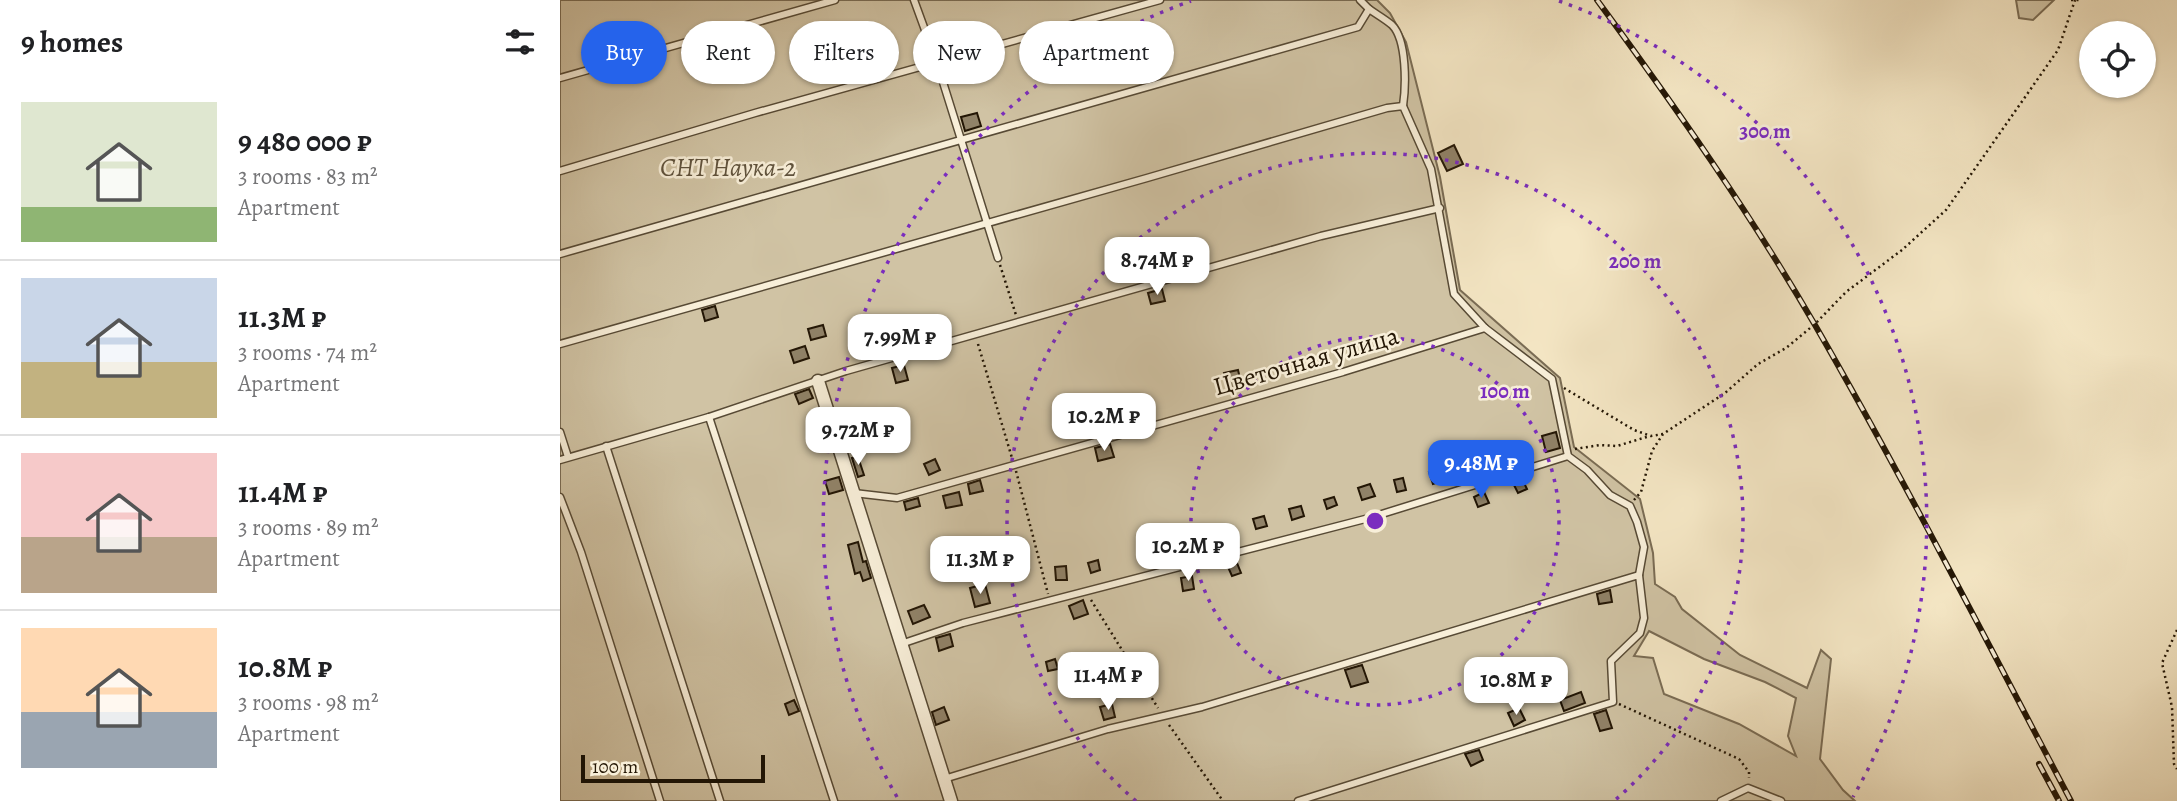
<!DOCTYPE html>
<meta charset="utf-8">
<style>
body{margin:0;font-family:Alegreya,serif;background:#f6f6f6;color:#202124;height:100vh;display:flex;flex-direction:column;font-size:26px;white-space:nowrap}
*{box-sizing:border-box;margin:0}
p{font-size:23px;color:#757577}
.icon{flex:none;width:38px;height:38px;fill:none;stroke:currentColor;stroke-width:2;stroke-linecap:round;stroke-linejoin:round}
.map{position:relative;flex:1;overflow:hidden}
.sheet{display:flex;flex-direction:column;background:#fff;width:560px}
.sheet>*{flex:none}
.banner{position:absolute;left:21px;top:21px;width:665px;height:63px;display:flex;gap:14px}
.tools{position:absolute;left:1519px;top:21px;display:grid;gap:14px}
.tools a{display:grid;place-items:center;width:77px;height:77px;border-radius:50%;background:#fff;box-shadow:0 2px 5px #0004;font-size:35px}
.scale{position:absolute;left:21px;bottom:18px;width:184px;box-sizing:border-box;padding-left:7px;border:4px solid #231605;border-top:0;font-size:19px;line-height:24px;white-space:nowrap;color:#231605;-webkit-text-stroke:5px #f8efd9;paint-order:stroke}
.price{position:absolute;translate:-50% -60px;padding:0 16px;border-radius:14px;background:#fff;color:#222;font-size:23px;line-height:46px;filter:drop-shadow(0 2px 4px #0008)}
.price::after{content:'';position:absolute;left:50%;top:42px;width:21px;height:16px;margin-left:-10px;background:inherit;clip-path:polygon(0 0,100% 0,50% 100%)}
.price.on{background:#2563eb;color:#fff}
ul{padding:0;list-style:none}
li{display:flex;align-items:center;gap:21px;height:175px;padding:0 21px}
li+li{border-top:2px solid #e0e0e0}
li span{display:grid;place-items:center;flex:none;width:196px;height:140px;border-radius:0px;color:#555}
li>.icon{margin-inline-start:auto}
span .icon{width:84px;height:84px;fill:#fffc;stroke-width:1}
li b{font-size:30px}
h2{display:flex;justify-content:space-between;align-items:center;height:84px;padding:0 21px;font-size:30px}
.pill{padding:0 24px;border-radius:32px;background:#fff;box-shadow:0 2px 5px #0004;font-size:24px;line-height:63px}
.pill.on{background:#2563eb;color:#fff}
main{display:flex;flex:1;min-height:0}
.map>svg:first-child{display:block}
</style>
<main>
<section class="sheet">
<h2>9 homes<svg class="icon" aria-label="filters" viewBox="0 0 24 24"><path d="M4 7h16M4 17h16"/><circle cx="9" cy="7" r="2"/><circle cx="15" cy="17" r="2"/></svg></h2>
<ul>
<li><span style="background:linear-gradient(#dfe7d0 75%,#8fb573 0)"><svg class="icon" aria-label="home" viewBox="0 0 24 24"><path d="M3 11l9-7 9 7M6 9v11h12V9"/></svg></span><div><b>9 480 000 ₽</b><p>3 rooms · 83 m²</p><p>Apartment</p></div></li>
<li><span style="background:linear-gradient(#c9d6e8 60%,#c2b280 0)"><svg class="icon" aria-label="home" viewBox="0 0 24 24"><path d="M3 11l9-7 9 7M6 9v11h12V9"/></svg></span><div><b>11.3M ₽</b><p>3 rooms · 74 m²</p><p>Apartment</p></div></li>
<li><span style="background:linear-gradient(#f6c9c9 60%,#b9a48a 0)"><svg class="icon" aria-label="home" viewBox="0 0 24 24"><path d="M3 11l9-7 9 7M6 9v11h12V9"/></svg></span><div><b>11.4M ₽</b><p>3 rooms · 89 m²</p><p>Apartment</p></div></li>
<li><span style="background:linear-gradient(#ffd9b3 60%,#9aa5b1 0)"><svg class="icon" aria-label="home" viewBox="0 0 24 24"><path d="M3 11l9-7 9 7M6 9v11h12V9"/></svg></span><div><b>10.8M ₽</b><p>3 rooms · 98 m²</p><p>Apartment</p></div></li>
</ul>
</section>
<div class="map">
<svg width="1617" height="801" viewBox="0 0 1617 801">
<rect width="100%" height="100%" fill="#f4e6c4"/>
<filter id="stains"><feTurbulence type="fractalNoise" baseFrequency=".00286" numOctaves="4"/><feColorMatrix values="0 0 0 0 .2 0 0 0 0 .09 0 0 0 0 .02 0 0 0 .5 -.17"/></filter>
<radialGradient id="worn" r=".72"><stop offset=".6" stop-color="#630" stop-opacity="0"/><stop offset="1" stop-color="#630" stop-opacity=".3"/></radialGradient>
<!-- green -->
<g fill="#d0c3a4" stroke="#7a6c54" stroke-width="2" fill-rule="evenodd">
<path d="M0 0H817L830 13 846 42 880 177 900 290 1000 378 1014 447 1080 499 1093 553 1095 584 1115 597 1122 609 1180 655 1247 688 1261 650 1271 659 1260 759 1283 790 1295 801H0ZM1089 631 1144 659 1205 682 1236 698 1228 736 1236 756 1179 724 1104 694 1093 658 1074 656Z"/>
<polygon points="1456,0 1494,0 1473,20 1459,18"/>
</g>
<!-- building -->
<g fill="#908268" stroke="#231605" stroke-width="2">
<polygon points="177,34 179,45 169,48 167,37"/>
<polygon points="417,113 421,126 405,131 401,117"/>
<polygon points="894,145 903,164 887,171 878,153"/>
<polygon points="602,289 605,301 591,304 588,293"/>
<polygon points="155,306 158,317 145,321 142,310"/>
<polygon points="381,318 384,330 373,333 370,320"/>
<polygon points="263,325 266,336 251,340 248,329"/>
<polygon points="245,346 249,358 234,363 230,351"/>
<polygon points="344,365 348,380 336,383 332,368"/>
<polygon points="678,370 682,387 668,390 664,373"/>
<polygon points="249,389 253,398 239,404 235,394"/>
<polygon points="539,399 544,414 524,420 520,405"/>
<polygon points="996,432 1000,448 986,452 982,436"/>
<polygon points="265,434 268,443 259,448 255,439"/>
<polygon points="550,444 554,457 538,461 535,448"/>
<polygon points="953,448 955,458 945,460 943,450"/>
<polygon points="902,454 907,472 873,484 869,472 887,465 885,459"/>
<polygon points="298,457 304,475 298,477 292,458"/>
<polygon points="375,459 380,470 369,475 364,464"/>
<polygon points="279,477 283,490 269,494 265,481"/>
<polygon points="843,478 846,490 837,492 834,480"/>
<polygon points="962,479 967,489 958,493 953,483"/>
<polygon points="420,480 423,491 410,494 408,484"/>
<polygon points="810,484 815,496 802,500 798,488"/>
<polygon points="399,492 402,505 386,508 383,496"/>
<polygon points="924,492 929,503 918,507 914,497"/>
<polygon points="774,497 777,505 767,509 764,500"/>
<polygon points="358,498 360,506 346,510 344,502"/>
<polygon points="741,506 744,516 732,520 729,509"/>
<polygon points="704,516 707,526 696,529 693,519"/>
<polygon points="298,542 303,562 306,561 311,578 303,581 300,572 295,574 288,545"/>
<polygon points="597,546 599,556 588,559 585,549"/>
<polygon points="538,560 540,570 531,573 528,563"/>
<polygon points="677,563 681,573 672,576 668,567"/>
<polygon points="506,566 507,580 496,580 495,567"/>
<polygon points="632,576 634,589 623,591 621,578"/>
<polygon points="425,584 430,603 415,607 410,588"/>
<polygon points="1050,590 1052,602 1039,604 1037,594"/>
<polygon points="523,600 528,614 514,619 509,606"/>
<polygon points="364,605 370,617 353,624 348,611"/>
<polygon points="390,634 393,646 379,651 376,638"/>
<polygon points="495,659 498,669 488,671 486,662"/>
<polygon points="802,665 808,682 791,687 785,670"/>
<polygon points="1021,692 1025,703 1004,711 1000,700"/>
<polygon points="234,700 239,711 229,715 225,704"/>
<polygon points="552,704 555,717 544,720 540,707"/>
<polygon points="384,707 389,720 376,725 372,712"/>
<polygon points="959,708 965,720 954,726 948,713"/>
<polygon points="1046,710 1052,728 1040,731 1034,714"/>
<polygon points="919,750 923,760 911,766 905,754"/>
</g>
<g fill="none" stroke-linecap="round" stroke-linejoin="round">
<!-- service casing -->
<g stroke="#574a35" stroke-width="9">
<g id="service">
<polyline points="354,0 377,63 438,258"/>
<polyline points="800,0 809,9"/>
<polyline points="0,78 275,0"/>
<polyline points="0,171 195,113 600,0"/>
<path d="M0 254 798 27 809 9C816 14 825 19 832 25 847 40 846 86 843 106"/>
<polyline points="0,344 587,178 827,108 843,106 871,169 894,294 925,328 992,379 1008,456 1027,470 1050,495 1070,506 1077,522 1084,547 1079,575"/>
<polyline points="149,417 274,801"/>
<polyline points="0,432 8,457"/>
<polyline points="46,446 160,801"/>
<polyline points="0,460 149,417 286,371 761,236 880,208"/>
<polyline points="294,493 337,498 783,372 925,328"/>
<polyline points="0,497 21,552 100,801"/>
<polyline points="341,644 403,623 809,518 1008,456"/>
<polyline points="384,779 548,729 642,707 1079,575 1084,618 1080,633 1051,661 1053,702 738,801"/>
<polyline points="1161,801 1188,788 1221,801"/>
</g>
</g>
<!-- minor casing -->
<g stroke="#574a35" stroke-width="15">
<polyline id="minor" points="258,381 391,801"/>
</g>
<!-- path -->
<g stroke="#231605" stroke-width="2.5" stroke-dasharray="2 3.5" stroke-linecap="butt">
<polyline points="1511,0 1519,0"/>
<polyline points="440,265 456,315"/>
<polyline points="418,344 452,458"/>
<polyline points="1004,388 1074,430 1091,436 1103,434"/>
<polyline points="1015,449 1040,445 1057,446 1090,436"/>
<polyline points="456,471 488,594"/>
<polyline points="1074,500 1081,492 1092,451 1103,434 1165,393 1198,364 1226,348 1255,324 1286,292 1342,250 1386,210 1498,50 1515,0"/>
<polyline points="531,600 598,708"/>
<polyline points="1617,630 1602,663 1612,707 1614,764 1617,769"/>
<polyline points="1059,704 1179,759 1189,772 1189,778"/>
<polyline points="609,725 663,801"/>
</g>
<!-- service -->
<use href="#service" stroke="#f8efd9" stroke-width="6"/>
<!-- minor -->
<use href="#minor" stroke="#f8efd9" stroke-width="12"/>
<!-- rail casing -->
<g stroke="#231605" stroke-width="6">
<g id="rail">
<path d="M1037 0C1114 105 1190 213 1255 325 1345 481 1427 642 1511 801"/>
<polyline points="1479,764 1499,801"/>
</g>
</g>
<!-- rail -->
<use href="#rail" stroke="#f8efd9" stroke-width="3.5" stroke-dasharray="10" stroke-linecap="butt"/>
</g>
<!-- distance rings -->
<g fill="none" stroke="#7b2cbf" stroke-width="3.5" stroke-dasharray="3.5 7">
<circle cx="815" cy="521" r="184"/>
<path d="M576 801A368 368 0 1 1 1054 801"/>
<path d="M337 797A552 552 0 0 1 631 1M999 1A552 552 0 0 1 1293 797"/>
</g>
<g text-anchor="middle" dominant-baseline="central" stroke-width="5" stroke-linejoin="round" paint-order="stroke">
<!-- park labels -->
<g font-size="26" font-style="italic" fill="#60533d" stroke="#f8efd9">
<text x="168" y="167">СНТ Наука-2</text>
</g>
<!-- street labels -->
<g font-size="26" fill="#231605" stroke="#f8efd9">
<text transform="translate(746 361) rotate(-16)">Цветочная улица</text>
</g>
</g>
<circle cx="815" cy="521" r="10" fill="#7b2cbf" stroke="#f8efd9" stroke-width="3.5"/>
<g font-size="21" text-anchor="middle" font-weight="bold" fill="#7b2cbf" stroke="#f8efd9" stroke-width="5" stroke-linejoin="round" paint-order="stroke">
<text x="1205" y="138">300 m</text>
<text x="1075" y="268">200 m</text>
<text x="945" y="398">100 m</text>
</g>
<rect width="100%" height="100%" filter="url(#stains)"/>
<rect width="100%" height="100%" fill="url(#worn)"/>
</svg>
<div class="tools">
<a><svg class="icon" aria-label="locate" viewBox="0 0 24 24"><circle cx="12" cy="12" r="6"/><path d="M12 2v4M12 18v4M2 12h4M18 12h4"/></svg></a>
</div>
<div class="scale">100 m</div>
<b class="price" style="left:597px;top:297px">8.74M ₽</b>
<b class="price" style="left:340px;top:374px">7.99M ₽</b>
<b class="price" style="left:544px;top:453px">10.2M ₽</b>
<b class="price" style="left:298px;top:467px">9.72M ₽</b>
<b class="price on" style="left:921px;top:500px">9.48M ₽</b>
<b class="price" style="left:628px;top:583px">10.2M ₽</b>
<b class="price" style="left:420px;top:596px">11.3M ₽</b>
<b class="price" style="left:548px;top:712px">11.4M ₽</b>
<b class="price" style="left:956px;top:717px">10.8M ₽</b>
<div class="banner">
<a class="pill on">Buy</a>
<a class="pill">Rent</a>
<a class="pill">Filters</a>
<a class="pill">New</a>
<a class="pill">Apartment</a>
</div>
</div>
</main>
